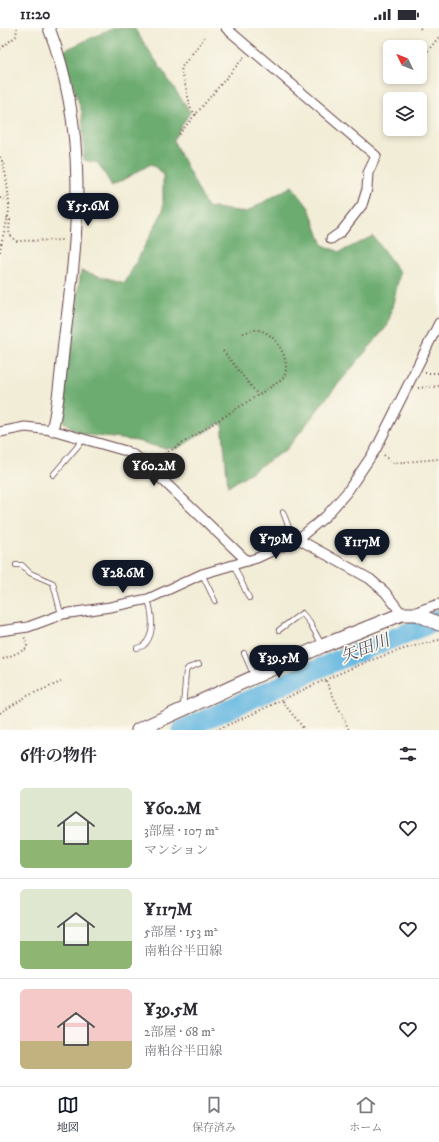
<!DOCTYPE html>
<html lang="ja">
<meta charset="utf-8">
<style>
body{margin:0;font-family:"IM FELL DW Pica","Noto Serif JP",serif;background:#f2f2f3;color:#2b2b33;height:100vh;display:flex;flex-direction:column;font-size:15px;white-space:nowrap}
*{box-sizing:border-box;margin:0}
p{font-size:13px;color:#7c7c81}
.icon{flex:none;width:22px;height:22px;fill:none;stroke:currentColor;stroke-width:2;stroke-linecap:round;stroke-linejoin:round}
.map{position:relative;height:702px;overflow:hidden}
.panel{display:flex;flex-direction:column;background:#fff;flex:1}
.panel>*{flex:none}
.needle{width:26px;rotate:313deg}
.fabs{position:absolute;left:383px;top:12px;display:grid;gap:8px}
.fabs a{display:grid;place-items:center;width:44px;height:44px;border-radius:6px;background:#fff;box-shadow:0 2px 6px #0003;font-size:20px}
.price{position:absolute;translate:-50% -34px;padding:0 9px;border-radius:14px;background:#111827;color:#fff;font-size:13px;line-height:26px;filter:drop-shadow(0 1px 2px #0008)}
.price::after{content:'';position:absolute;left:50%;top:24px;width:12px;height:9px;margin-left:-6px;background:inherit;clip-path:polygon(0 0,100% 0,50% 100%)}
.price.current{background:#222;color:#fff}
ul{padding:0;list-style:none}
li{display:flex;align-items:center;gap:12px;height:100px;padding:0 20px}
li+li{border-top:1px solid #e1e1e2}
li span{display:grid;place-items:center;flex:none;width:112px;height:80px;border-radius:6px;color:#555}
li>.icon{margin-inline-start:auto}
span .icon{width:48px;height:48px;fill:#fffc;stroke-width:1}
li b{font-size:17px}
h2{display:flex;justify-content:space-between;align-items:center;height:48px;padding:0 20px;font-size:17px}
.status{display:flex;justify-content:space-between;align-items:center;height:28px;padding:0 20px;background:#fff;direction:ltr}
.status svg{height:11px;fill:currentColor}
.dock{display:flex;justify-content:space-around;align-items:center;height:56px;border-top:1px solid #e1e1e2;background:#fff;font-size:11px;color:#7c7c81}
.dock a{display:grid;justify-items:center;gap:2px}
.dock .current{color:#111827}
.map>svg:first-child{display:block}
</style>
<div class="status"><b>11:20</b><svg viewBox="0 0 49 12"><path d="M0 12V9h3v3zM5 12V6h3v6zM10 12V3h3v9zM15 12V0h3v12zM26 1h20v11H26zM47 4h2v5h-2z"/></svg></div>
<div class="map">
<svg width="439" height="702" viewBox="0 0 439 702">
<rect width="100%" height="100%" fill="#fbf7ec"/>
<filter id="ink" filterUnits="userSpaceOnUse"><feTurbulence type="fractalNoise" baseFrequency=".025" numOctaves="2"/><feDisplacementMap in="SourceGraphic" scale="8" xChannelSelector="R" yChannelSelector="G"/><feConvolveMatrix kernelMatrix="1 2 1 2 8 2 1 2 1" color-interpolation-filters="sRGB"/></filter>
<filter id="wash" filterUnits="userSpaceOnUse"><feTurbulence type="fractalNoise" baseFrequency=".012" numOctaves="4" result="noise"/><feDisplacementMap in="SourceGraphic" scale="16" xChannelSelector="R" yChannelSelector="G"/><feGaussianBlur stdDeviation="0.9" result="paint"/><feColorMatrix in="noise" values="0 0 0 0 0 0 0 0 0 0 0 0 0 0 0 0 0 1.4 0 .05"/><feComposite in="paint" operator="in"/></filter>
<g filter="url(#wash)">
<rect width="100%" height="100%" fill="#f2edd7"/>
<!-- forest -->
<polygon fill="#6cac6f" stroke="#5b664d" points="113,0 134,0 190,84 173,112 207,179 246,184 292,158 309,180 323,217 340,224 373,208 400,245 388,297 329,367 287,421 228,459 222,394 176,421 162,420 137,413 80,406 59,390 81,243 125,255 163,183 163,145 151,136 112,158 98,135 84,132 82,84 61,24"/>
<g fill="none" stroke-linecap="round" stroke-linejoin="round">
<!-- river -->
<polyline stroke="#65b7e1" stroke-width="20" points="182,702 331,635 439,592"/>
</g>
</g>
<g filter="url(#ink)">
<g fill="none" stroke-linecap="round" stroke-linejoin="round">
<!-- service casing -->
<g stroke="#633e45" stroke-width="6">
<g id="service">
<polyline points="53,447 83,412"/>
<polyline points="283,484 294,513"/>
<polyline points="16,537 22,537 30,545 53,555 61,586"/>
<polyline points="234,538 249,570"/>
<polyline points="202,546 215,573"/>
<polyline points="279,602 302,585 310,595 322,617"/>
<path d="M137 620 143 618C156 607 152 585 148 571"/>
<polyline points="244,625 254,648"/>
<polyline points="183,679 186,643 188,640 199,636"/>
</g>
</g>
<!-- minor casing -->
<g stroke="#633e45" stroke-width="11">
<g id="minor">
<polyline points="226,0 376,128 368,145 367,161 362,177 341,204 331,211"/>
<polyline points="0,404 25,399 52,402 126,423 137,429 149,439 247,533"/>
<polyline points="298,511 370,551 385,564 402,586"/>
<polyline points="417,586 421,582 439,576"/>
<polyline points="0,603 28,599 63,586 110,579 148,571 202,546 257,530 298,511 326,488 347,464 376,421 439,295"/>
</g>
</g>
<!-- tertiary casing -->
<g stroke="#633e45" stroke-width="13">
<path id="tertiary" d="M49 0C88 102 79 200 65 306 61 338 60 371 52 402"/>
</g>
<!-- secondary casing -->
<g stroke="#633e45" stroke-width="15">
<polyline id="secondary" points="138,702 322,618 402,586 417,586 439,596"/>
</g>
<!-- path -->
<g stroke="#633e45" stroke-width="2" stroke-dasharray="1 3" stroke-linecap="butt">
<polyline points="420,0 422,2"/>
<polyline points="0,21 16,8 17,0"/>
<polyline points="420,32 439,9"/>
<polyline points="196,87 191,81 181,40 205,9"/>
<polyline points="179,106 244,29"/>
<path d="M0 129C6 138 9 169 9 181 8 195 1 210 0 224"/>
<polyline points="0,170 8,171"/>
<path d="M7 189 10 192C9 202 7 208 17 213L64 212"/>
<polyline points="223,323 258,367"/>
<polyline points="425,345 439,345"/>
<polyline points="418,360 439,358"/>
<polyline points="384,427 392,435 439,431"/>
<path d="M154 431 170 423 277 355C279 354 282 351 284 349 292 332 274 301 255 302 251 302 247 304 243 305"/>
<polyline points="3,631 26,621 27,618 24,608"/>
<polyline points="326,653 349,702"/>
<path d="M283 673C289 684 298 691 304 702"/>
<polyline points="0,685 27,668 61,654"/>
<path d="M216 702C290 671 361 628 439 612"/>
</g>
<!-- service -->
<use href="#service" stroke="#fff" stroke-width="4.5"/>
<!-- minor -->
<use href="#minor" stroke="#fff" stroke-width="9"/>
<!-- tertiary -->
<use href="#tertiary" stroke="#fff" stroke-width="11"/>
<!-- secondary -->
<use href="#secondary" stroke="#fff" stroke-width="13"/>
</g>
</g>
<g text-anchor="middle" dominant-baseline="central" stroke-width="3.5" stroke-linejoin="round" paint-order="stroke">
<!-- water labels -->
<g font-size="17" font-style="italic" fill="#53546b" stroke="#fbf7ec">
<text transform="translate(365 621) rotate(-21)">矢田川</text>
</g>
</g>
</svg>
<div class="fabs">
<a><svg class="needle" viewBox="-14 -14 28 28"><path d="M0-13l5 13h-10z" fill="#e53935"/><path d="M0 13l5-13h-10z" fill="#7c7c81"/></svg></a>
<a><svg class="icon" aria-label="layers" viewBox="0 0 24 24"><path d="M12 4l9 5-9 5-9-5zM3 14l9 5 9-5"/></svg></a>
</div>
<b class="price" style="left:88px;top:199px">¥55.6M</b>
<b class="price current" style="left:154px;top:459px">¥60.2M</b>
<b class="price" style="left:276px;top:532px">¥79M</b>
<b class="price" style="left:362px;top:535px">¥117M</b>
<b class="price" style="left:123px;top:566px">¥28.6M</b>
<b class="price" style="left:279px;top:651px">¥39.5M</b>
</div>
<section class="panel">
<h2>6件の物件<svg class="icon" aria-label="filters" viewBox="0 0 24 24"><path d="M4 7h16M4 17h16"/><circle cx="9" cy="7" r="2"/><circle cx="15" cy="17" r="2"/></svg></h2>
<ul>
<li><span style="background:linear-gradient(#dfe7d0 65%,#8fb573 0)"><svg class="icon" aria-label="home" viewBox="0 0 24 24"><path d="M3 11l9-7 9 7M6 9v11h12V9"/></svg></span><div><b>¥60.2M</b><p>3部屋 · 107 m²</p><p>マンション</p></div><svg class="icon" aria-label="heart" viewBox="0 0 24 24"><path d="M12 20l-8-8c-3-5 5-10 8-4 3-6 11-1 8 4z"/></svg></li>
<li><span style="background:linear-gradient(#dfe7d0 65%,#8fb573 0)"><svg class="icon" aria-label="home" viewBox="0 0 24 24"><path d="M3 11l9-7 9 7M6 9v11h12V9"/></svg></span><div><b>¥117M</b><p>5部屋 · 153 m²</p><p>南粕谷半田線</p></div><svg class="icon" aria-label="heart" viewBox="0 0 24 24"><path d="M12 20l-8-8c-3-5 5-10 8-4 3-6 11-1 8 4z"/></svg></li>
<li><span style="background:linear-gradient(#f6c9c9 65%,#c2b280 0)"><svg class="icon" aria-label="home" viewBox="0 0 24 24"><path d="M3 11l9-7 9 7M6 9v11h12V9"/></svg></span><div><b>¥39.5M</b><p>2部屋 · 68 m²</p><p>南粕谷半田線</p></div><svg class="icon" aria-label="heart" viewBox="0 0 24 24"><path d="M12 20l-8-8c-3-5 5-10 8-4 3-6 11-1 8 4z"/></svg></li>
</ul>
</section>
<nav class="dock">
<a class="current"><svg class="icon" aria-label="map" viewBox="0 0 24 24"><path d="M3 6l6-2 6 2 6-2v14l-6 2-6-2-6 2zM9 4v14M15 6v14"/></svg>地図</a>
<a><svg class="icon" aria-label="saved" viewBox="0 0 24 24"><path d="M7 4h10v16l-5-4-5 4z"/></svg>保存済み</a>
<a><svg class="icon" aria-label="home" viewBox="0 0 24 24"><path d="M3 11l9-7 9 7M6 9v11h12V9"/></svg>ホーム</a>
</nav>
